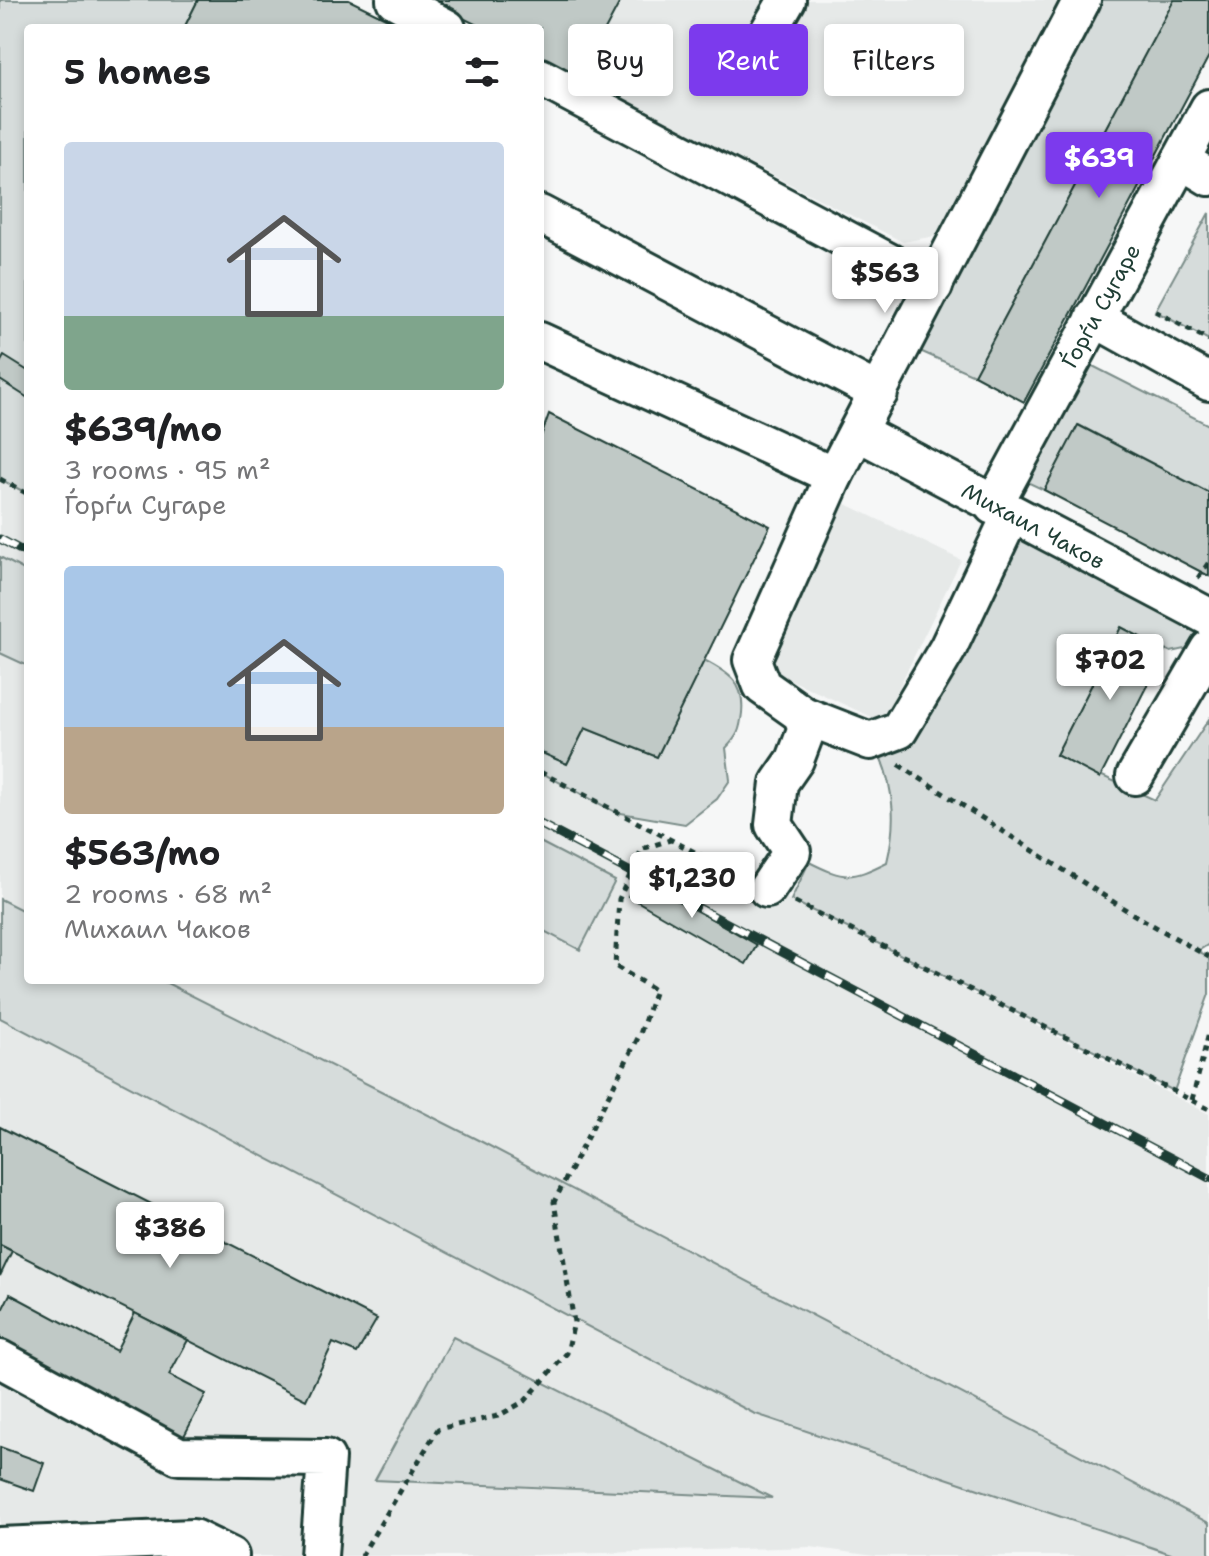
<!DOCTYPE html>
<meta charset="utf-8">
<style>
body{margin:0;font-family:"Shantell Sans",sans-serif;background:#f6f6f6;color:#202124;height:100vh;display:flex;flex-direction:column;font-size:30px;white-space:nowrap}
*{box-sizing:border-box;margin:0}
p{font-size:26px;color:#757577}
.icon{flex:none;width:44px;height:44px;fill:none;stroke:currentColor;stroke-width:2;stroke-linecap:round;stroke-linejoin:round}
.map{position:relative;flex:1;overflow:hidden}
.sheet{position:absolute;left:24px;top:24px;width:520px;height:960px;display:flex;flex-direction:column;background:#fff;border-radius:8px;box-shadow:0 4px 12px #0003}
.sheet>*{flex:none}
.banner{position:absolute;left:568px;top:24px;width:520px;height:72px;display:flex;gap:16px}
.price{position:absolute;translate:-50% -68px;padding:0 18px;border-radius:8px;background:#fff;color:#222;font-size:26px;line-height:52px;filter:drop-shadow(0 2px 4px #0008)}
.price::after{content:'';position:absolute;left:50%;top:48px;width:24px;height:18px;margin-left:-12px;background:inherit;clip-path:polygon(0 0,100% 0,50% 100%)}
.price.active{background:#7c3aed;color:#fff}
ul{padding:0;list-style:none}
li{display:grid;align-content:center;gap:16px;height:424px;padding:0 40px}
li span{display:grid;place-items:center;height:248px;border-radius:8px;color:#555}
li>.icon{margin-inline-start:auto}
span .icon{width:144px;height:144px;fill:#fffc;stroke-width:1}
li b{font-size:34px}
h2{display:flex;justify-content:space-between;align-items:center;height:96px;padding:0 40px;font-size:34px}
.pill{padding:0 28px;border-radius:8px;background:#fff;box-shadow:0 4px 12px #0003;font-size:28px;line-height:72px}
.pill.active{background:#7c3aed;color:#fff}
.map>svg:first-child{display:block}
</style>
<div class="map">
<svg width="1209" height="1556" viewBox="0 0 1209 1556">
<rect width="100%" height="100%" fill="#f6f7f7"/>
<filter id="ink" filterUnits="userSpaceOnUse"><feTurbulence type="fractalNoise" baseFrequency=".0125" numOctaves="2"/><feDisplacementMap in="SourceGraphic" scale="16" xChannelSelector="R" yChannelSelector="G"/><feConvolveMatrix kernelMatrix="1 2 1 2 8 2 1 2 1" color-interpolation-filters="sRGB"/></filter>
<g filter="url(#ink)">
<!-- built -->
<g fill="#e6e9e8">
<polygon points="621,0 1071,0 950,223 935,236 903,242 580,77"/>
<polygon points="0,479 28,494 28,980 540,980 540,772 1209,1114 1209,1556 874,1556 811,1547 501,1556 0,1556"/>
<polygon points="836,499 961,560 882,722 765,668"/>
</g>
<!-- green -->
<g fill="#d6dcdb" stroke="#7a8c88" stroke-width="2">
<polygon points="0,0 198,0 184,28 28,28 28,494 0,479"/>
<polygon points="1083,0 1174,0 974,375 904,344"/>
<polygon points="1209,213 1209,340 1155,311"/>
<polygon points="1073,356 1209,425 1209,493 1079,425 1044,490 1010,474"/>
<path d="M1011 518 1207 618 1198 646 1171 652 1121 628 1056 755 1155 800 1209 719V944L1198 951 1209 957V994L1174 1091 791 900 809 862C845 880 851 880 887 862 896 825 895 792 880 756Z"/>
<polygon points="0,557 28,572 28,666 0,653"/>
<path d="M704 660C729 673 745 683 742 713 740 730 738 736 726 748L730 780 717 799 685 824 615 812 540 772V752L567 764 585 728 657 757Z"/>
<polygon points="540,842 615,881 580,950 540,929"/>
<polygon points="0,899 28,913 28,980 161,980 482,1142 1209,1523 1209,1556 1177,1556 753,1413 0,1018"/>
<polygon points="453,1337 772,1498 375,1480"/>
</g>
<!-- building -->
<g fill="#c0c9c6" stroke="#1f3d34" stroke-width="2">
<polygon points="198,0 349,0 406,28 184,28"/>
<polygon points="427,0 621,0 580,77 540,57 540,28 483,28"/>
<polygon points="1174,0 1209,0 1209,56 1024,402 974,375"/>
<polygon points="4,356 28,371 28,398 0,380 0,363"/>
<polygon points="549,414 770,526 657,757 585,728 567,764 540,752 540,439"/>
<polygon points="1078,425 1209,493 1209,576 1044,490"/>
<polygon points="1121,627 1165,650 1100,778 1056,755"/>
<polygon points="639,877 757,945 746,964 628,896"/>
<polygon points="0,1127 377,1319 357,1353 333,1343 306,1400 0,1245"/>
<polygon points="0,1245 12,1251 0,1276"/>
<polygon points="10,1294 116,1351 135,1313 188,1340 169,1375 206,1394 182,1440 0,1346 0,1314"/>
<polygon points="0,1447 44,1463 34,1491 0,1479"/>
</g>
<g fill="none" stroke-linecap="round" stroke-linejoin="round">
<!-- minor casing -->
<g stroke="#1f3d34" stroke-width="42">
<g id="minor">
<polyline points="395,0 447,28"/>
<polyline points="761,45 787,0"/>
<polyline points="540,77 934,286"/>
<polyline points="1181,160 1209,177"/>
<polyline points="540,214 879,393"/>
<polyline points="1094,318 1209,382"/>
<polyline points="540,341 834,476"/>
<polyline points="858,432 1209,617"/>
<polyline points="993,506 1209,108"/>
<polyline points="1011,515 948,648 899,730 870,741 803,715 762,686 752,660 834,476 1082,0"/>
<polyline points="1135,776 1209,649"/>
<polyline points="767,889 792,852 774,825 779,783 795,760 806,731 803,715"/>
<polyline points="0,1359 179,1456 326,1458 319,1556"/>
<polyline points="0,1546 193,1538 230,1556"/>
</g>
</g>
<!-- path -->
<g stroke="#1f3d34" stroke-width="5" stroke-dasharray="6 6" stroke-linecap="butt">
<polyline points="1155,311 1209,340"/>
<polyline points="0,479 28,494"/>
<polyline points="1198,578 1209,562"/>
<polyline points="899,765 1131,913 1209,957"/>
<polyline points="540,772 739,875"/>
<polyline points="795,902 1209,1109"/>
<polyline points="1192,1100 1209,1033"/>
<polyline points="361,1556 438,1429 498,1416 525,1401 567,1353 574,1322 554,1202 640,1034 655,990 615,966 619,899 642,849 670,840"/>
</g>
<!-- minor -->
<use href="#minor" stroke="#fff" stroke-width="36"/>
<!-- rail casing -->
<g stroke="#1f3d34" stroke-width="9">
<g id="rail">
<polyline points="0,539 28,554"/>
<polyline points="540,824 1209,1178"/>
</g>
</g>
<!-- rail -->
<use href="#rail" stroke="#fff" stroke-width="6" stroke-dasharray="18" stroke-linecap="butt"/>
</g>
</g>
<g text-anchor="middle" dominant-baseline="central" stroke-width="6" stroke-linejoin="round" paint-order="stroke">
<!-- street labels -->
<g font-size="22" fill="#1f3d34" stroke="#fff">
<text transform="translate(1101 306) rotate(-61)">Ѓорѓи Сугаре</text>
<text transform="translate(1033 526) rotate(28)">Михаил Чаков</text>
</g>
</g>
</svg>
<b class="price active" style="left:1099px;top:200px">$639</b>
<b class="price" style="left:885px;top:315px">$563</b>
<b class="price" style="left:1110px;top:702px">$702</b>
<b class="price" style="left:692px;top:920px">$1,230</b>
<b class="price" style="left:170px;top:1270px">$386</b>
<div class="banner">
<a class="pill">Buy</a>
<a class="pill active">Rent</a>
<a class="pill">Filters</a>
</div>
<section class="sheet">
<h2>5 homes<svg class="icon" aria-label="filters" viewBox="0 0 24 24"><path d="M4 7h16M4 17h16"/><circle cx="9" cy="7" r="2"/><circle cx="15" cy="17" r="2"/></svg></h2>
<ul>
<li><span style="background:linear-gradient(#c9d6e8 70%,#7fa58c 0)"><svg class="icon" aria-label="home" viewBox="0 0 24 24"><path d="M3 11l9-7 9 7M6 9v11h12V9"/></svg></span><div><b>$639/mo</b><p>3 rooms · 95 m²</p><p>Ѓорѓи Сугаре</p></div></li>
<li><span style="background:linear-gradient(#a9c7e8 65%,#b9a48a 0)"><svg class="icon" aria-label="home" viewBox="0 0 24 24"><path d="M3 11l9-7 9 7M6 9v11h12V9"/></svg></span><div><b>$563/mo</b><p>2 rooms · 68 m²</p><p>Михаил Чаков</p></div></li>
</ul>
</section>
</div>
